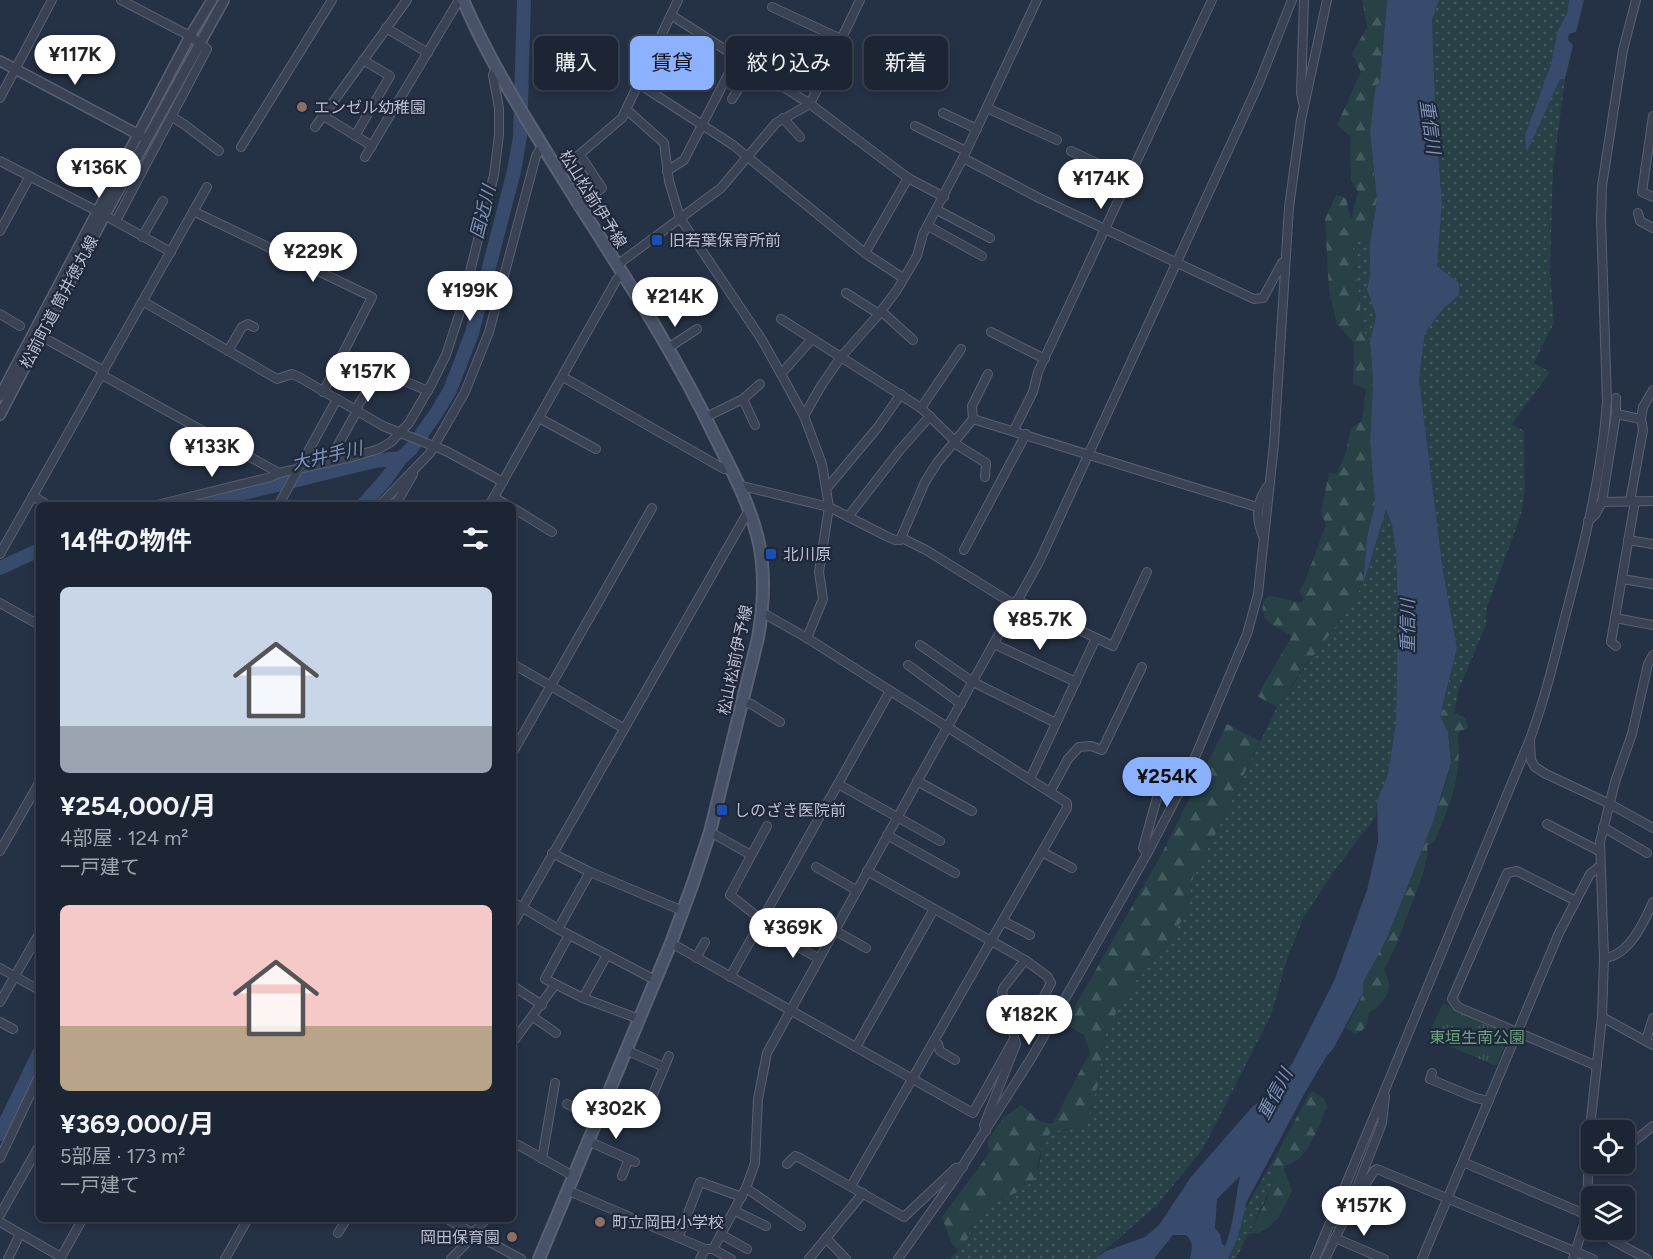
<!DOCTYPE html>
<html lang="ja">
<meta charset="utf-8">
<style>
body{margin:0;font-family:Figtree,"Noto Sans JP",sans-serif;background:#293140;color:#f1f3f6;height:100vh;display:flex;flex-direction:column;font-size:22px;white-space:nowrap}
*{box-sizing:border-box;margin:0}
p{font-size:20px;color:#a0a5ac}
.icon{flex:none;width:33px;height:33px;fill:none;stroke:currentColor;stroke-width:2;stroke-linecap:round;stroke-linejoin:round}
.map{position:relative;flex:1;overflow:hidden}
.drawer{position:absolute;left:36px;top:502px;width:480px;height:720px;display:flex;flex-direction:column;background:#1c2534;border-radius:9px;box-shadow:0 3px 9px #0003,0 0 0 2px #3a424f}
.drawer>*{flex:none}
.guide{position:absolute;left:534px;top:36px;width:570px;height:54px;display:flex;gap:12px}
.tools{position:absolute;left:1581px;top:1120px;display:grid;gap:12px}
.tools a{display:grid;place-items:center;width:54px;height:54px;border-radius:9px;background:#1c2534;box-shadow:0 3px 9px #0003,0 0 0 2px #3a424f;font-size:30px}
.price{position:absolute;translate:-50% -51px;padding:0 14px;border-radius:21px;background:#fff;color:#222;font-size:20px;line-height:39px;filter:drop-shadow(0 2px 3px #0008)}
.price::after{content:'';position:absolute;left:50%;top:36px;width:18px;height:14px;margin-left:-9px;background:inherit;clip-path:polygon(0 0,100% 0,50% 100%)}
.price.on{background:#8cb2ff;color:#111}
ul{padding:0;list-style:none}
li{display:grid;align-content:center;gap:12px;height:318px;padding:0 24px}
li span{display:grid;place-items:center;height:186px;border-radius:9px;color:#555}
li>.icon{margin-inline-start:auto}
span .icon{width:108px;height:108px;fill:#fffc;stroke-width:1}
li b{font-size:26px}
h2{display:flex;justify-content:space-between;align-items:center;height:72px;padding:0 24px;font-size:26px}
.tag{padding:0 21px;border-radius:9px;background:#1c2534;box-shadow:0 3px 9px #0003,0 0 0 2px #3a424f;font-size:21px;line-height:54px}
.tag.on{background:#8cb2ff;color:#111}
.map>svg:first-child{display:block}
</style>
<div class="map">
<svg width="1653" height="1259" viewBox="0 0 1653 1259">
<defs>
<pattern id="grass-dots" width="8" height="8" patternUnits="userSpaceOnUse" patternTransform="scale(1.5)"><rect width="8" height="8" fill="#274146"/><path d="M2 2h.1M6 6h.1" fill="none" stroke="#445b60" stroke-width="1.8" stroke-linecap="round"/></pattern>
<pattern id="forest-firs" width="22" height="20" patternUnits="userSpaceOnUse" patternTransform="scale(1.5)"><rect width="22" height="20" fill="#274146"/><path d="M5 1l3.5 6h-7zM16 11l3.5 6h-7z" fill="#445b60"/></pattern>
<pattern id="park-tufts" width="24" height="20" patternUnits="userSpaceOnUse" patternTransform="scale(1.5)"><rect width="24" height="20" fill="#274146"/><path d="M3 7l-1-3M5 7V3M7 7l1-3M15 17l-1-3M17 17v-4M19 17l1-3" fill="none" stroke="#445b60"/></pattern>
</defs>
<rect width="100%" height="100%" fill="#253145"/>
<!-- grass -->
<g fill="url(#grass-dots)">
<polygon points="1439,0 1569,0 1567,13 1557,32 1551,64 1525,135 1560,78 1565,79 1553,171 1550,269 1554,323 1534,363 1550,372 1512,424 1524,431 1525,491 1521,515 1487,607 1486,625 1459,689 1454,713 1447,709 1442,710 1457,648 1443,571 1419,379 1425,333 1442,310 1459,294 1459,283 1437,266 1442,203 1436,128 1432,20"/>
<polygon points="1352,240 1370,243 1370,275 1367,289 1376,316 1370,342 1363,330"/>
<polygon points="1386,510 1392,525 1396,552 1398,614 1398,675 1396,723 1388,774 1377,801 1376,816 1334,871 1304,917 1288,956 1271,1015 1203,1149 1157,1205 1095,1259 950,1259 967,1240 971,1227 982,1209 993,1199 1004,1198 1024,1189 1039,1167 1042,1145 1050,1133 1055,1130 1067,1130 1099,1081 1102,1048 1108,1026 1147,963 1164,950 1186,913 1194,874 1215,835 1277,707 1363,585"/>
<polygon points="1271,1164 1274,1170 1271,1188 1236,1259 1228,1259 1237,1240 1243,1213"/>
</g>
<!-- forest -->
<g fill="url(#forest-firs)">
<path d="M1362 0H1387L1380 81 1375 89 1370 133 1377 200 1370 243 1352 241 1363 330 1370 342 1373 382 1370 442 1375 503 1367 537 1363 585 1341 620 1304 667 1277 707 1257 696 1292 636C1274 625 1258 622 1264 599L1270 595 1301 603 1304 599 1299 591 1305 581 1326 525 1321 512 1329 473 1337 474 1346 452 1351 428 1362 421 1366 389 1353 384 1354 343 1337 324 1329 291 1325 219 1336 195 1346 198 1351 219 1358 192 1351 181 1350 136 1337 125 1361 72 1352 54 1367 27Z"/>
<path d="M1447 709 1465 718 1468 726 1466 730H1461L1458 734C1462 777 1451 803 1434 842L1427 846 1428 853 1422 877 1397 943 1384 970C1395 988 1386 1002 1369 1013 1366 1024 1367 1030 1355 1034L1346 1028 1363 994V983L1368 972 1387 938 1433 822 1446 782 1451 763 1450 749 1448 732 1440 716 1442 710Z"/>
<path d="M1227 724 1260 741 1215 835 1194 874 1186 913 1164 950 1147 963 1108 1026 1102 1048 1099 1081 1089 1115 1078 1126 1050 1133 1042 1145 1035 1178 1024 1189 1004 1198 993 1199 982 1209 971 1227 967 1240 958 1250 951 1243 942 1217 990 1152 987 1142 1003 1118 1021 1105C1032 1112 1038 1125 1053 1123L1090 1052 1084 1035 1065 1024 1160 857Z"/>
<path d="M1311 1091 1324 1098 1327 1107C1318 1126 1309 1160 1287 1165L1284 1170 1292 1191C1282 1211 1274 1234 1248 1234 1258 1214 1279 1187 1271 1164Z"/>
</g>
<!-- park -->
<polygon fill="url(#park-tufts)" points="1443,1003 1505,1030 1509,1035 1496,1066 1428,1037"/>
<!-- water -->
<g fill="#384b6d" fill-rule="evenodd">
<path d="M1387 0H1439L1432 20 1436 128 1442 203 1437 266 1459 283V295L1442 310 1425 333 1419 379 1443 571 1457 648 1440 716 1448 732 1451 763 1433 822 1387 938 1363 983V993L1333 1049 1326 1057 1307 1089 1247 1201 1237 1240 1228 1259H1190C1192 1249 1194 1243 1186 1235H1173L1154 1259H1095L1106 1251 1145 1237 1159 1225 1191 1177 1253 1106 1267 1098 1293 1062 1334 981 1367 890 1378 842 1377 801 1388 774 1396 723 1398 614 1396 552 1392 525 1386 510 1363 585 1367 537 1375 503 1370 442 1373 382 1370 342 1376 316 1367 289 1370 275V243L1377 200 1370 133 1375 89 1380 81ZM1240 1176C1235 1199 1234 1224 1225 1246L1222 1244 1220 1234 1215 1228 1217 1199Z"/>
<polygon points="1569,0 1584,0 1576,32 1569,34 1568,40 1573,45 1565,79 1560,79 1527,152 1525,135 1551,64 1557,32 1567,13"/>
</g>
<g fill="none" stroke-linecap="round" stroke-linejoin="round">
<!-- river -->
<g stroke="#384b6d" stroke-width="14">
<polyline points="191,506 375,461 401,458"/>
<polyline points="362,506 387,478 401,458 411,449 437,412 450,390 472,333 514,171 520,137 524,0"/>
<polyline points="0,568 39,550"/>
<polyline points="0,1134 39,1053"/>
</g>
<!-- minor casing -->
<g stroke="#596172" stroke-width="10">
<g id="minor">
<polyline points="772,7 841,39"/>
<polyline points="671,15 810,104 908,178 944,197"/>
<polyline points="386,28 428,53"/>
<polyline points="639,84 733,145 865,253 903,278"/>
<polyline points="0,98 52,0"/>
<polyline points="732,99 752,67"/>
<polyline points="1303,103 1301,93 1304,0"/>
<polyline points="987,108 1057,140"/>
<polyline points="627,110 664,143 669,181 680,218 762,340 781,374 804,416 822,464 829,507 819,572 823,599 807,638"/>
<polyline points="943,113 977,129"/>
<polyline points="322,115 372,146"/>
<polyline points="1653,116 1642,192 1653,197"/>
<polyline points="172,117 185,125 219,151"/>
<polyline points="783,118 800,137"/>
<polyline points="915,126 966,151"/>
<polyline points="315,127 407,0"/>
<polyline points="355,136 390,76 363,60"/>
<polyline points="241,147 332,0"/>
<polyline points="1071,151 1129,178"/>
<polyline points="365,157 459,0"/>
<polyline points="963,158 1039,198 1254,299 1263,298 1282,263 1285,261"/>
<polyline points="0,161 97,211 171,252"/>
<polyline points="667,171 684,160 737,57"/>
<polyline points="558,173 622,118 678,0"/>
<polyline points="578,206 602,188 580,155"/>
<polyline points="937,210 990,238"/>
<polyline points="193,211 372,297 323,392"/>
<polyline points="1638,213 1640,221 1653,228"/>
<polyline points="116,221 207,49 190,36 121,0"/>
<polyline points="928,226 982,256"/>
<polyline points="0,231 30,176"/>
<polyline points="142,237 163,201"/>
<polyline points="865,253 908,178"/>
<polyline points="617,265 721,188 776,123 810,104 860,0"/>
<polyline points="846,293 879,314"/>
<polyline points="144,302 277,379 292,374 299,377 383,426 446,451 503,482"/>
<polyline points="881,311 913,340"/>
<polyline points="0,314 20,326"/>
<polyline points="648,316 677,297"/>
<polyline points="781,319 921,408 955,441"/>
<polyline points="991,332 1045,359"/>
<polyline points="37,334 104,371"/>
<polyline points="668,348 697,329"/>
<polyline points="228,351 242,327 248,324 254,327"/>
<polyline points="343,355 428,391"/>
<polyline points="781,374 812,339"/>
<polyline points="102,375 279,473 352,457 379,449 391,442 409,423 431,385 446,355 460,312 494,175 499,135 499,108 493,75 496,68"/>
<polyline points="563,377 724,469 731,469"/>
<polyline points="743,399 755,425"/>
<polyline points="921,408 961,349"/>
<polyline points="355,410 380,371"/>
<polyline points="1616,414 1641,419 1643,407 1653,390"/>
<polyline points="804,416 821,386 841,357 879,314 897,290 917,256 923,234 963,158 1037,0"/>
<polyline points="706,417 743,399 760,384"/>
<polyline points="539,418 596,449"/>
<polyline points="973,419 972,406 988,374"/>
<polyline points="1014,430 1033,392 1038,372 1212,0"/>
<polyline points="954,443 986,463 985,477"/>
<polyline points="328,463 357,411"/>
<polyline points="738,485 829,507 886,536 895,540 904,539 926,550 1015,605"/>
<polyline points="827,488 878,427 901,394"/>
<polyline points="33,496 49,506"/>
<polyline points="494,497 508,506"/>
<polyline points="1630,501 1643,430 1641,419"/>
<polyline points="1602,502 1616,414 1616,398"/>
<polyline points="153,506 271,477 279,473"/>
<polyline points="278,506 337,399"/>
<polyline points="379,506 430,453 465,392 489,332 536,156 542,146"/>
<polyline points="395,506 413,474"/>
<polyline points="489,506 617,279 622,274"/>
<polyline points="513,508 552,532"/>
<polyline points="848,517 900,450 930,416"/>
<polyline points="1588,521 1595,515 1602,502 1653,501"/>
<path d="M1264 538C1255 520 1256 499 1270 483"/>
<polyline points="900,540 925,482 937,463 973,419 1257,507"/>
<polyline points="1628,540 1653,544"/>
<polyline points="964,550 1026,434"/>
<polyline points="0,554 207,187"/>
<polyline points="1622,579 1653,584"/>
<polyline points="1017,600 1113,646 1147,572"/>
<polyline points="0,603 39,625"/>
<polyline points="763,613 807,638 1067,803 1067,808 851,1186"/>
<polyline points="1615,618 1653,625"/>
<polyline points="994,644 1076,682"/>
<polyline points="920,645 973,682 1056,723"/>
<polyline points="1616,646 1611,642 1635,501"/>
<polyline points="513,664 623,728"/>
<polyline points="908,665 961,704"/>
<polyline points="742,702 751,704 780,722"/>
<polyline points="1530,741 1531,760 1535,767 1546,774 1610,804 1653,828"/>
<polyline points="513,752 652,508"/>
<polyline points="1030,779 1096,638"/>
<polyline points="917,781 972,811"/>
<polyline points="838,784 940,841"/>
<polyline points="1050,792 1068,759 1079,747 1091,746 1102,750 1142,667"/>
<polyline points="1547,824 1599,851"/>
<polyline points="1603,827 1647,853"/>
<polyline points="710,832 751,855"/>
<polyline points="887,835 955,873"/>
<polyline points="0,851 39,783"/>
<polyline points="1042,852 1072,868"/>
<polyline points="552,853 590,872 683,911"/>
<polyline points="1147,854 1143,848 1166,765"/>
<polyline points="816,867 856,890"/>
<polyline points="867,871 1025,960 1047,976 1051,983 1042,1000"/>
<polyline points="1576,901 1517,871 1507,873 1452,999 1458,1007 1597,1066"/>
<polyline points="513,902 558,929 655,980"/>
<polyline points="762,920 730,895 767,826"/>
<polyline points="1003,921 1030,935"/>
<polyline points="513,924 749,510"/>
<polyline points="558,929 590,872"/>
<polyline points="834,930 866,948"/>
<polyline points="569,935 545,979 583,998 639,1019"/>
<polyline points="782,938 818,958"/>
<polyline points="671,943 973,1113 1014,1039"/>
<polyline points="696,958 705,942"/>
<path d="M1604 958C1629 956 1644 922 1653 902"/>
<polyline points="0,968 39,990"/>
<polyline points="730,977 890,691"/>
<polyline points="513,986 542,1005"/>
<polyline points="583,998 607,955"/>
<polyline points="0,1002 39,934"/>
<polyline points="533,1017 556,1033"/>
<polyline points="1602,1017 1653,1045"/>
<polyline points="0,1022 13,1029"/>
<polyline points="1646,1040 1653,1018"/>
<polyline points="934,1041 938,1044 940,1051 955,1060"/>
<polyline points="513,1042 555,985"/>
<polyline points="856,1047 934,909"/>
<polyline points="626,1050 664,1067"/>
<polyline points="1432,1073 1430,1079 1476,1098 1489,1101"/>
<polyline points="606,1097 645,1113 669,1056"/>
<polyline points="567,1104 597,1119"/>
<polyline points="986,1131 984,1125 1016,1044 1002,992 1004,987 1025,960"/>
<polyline points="588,1141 635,1162"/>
<polyline points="513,1142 575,1177"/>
<polyline points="1624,1149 1653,1126"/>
<polyline points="0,1158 39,1076"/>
<polyline points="542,1159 555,1083"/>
<polyline points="1463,1162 1587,1215"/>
<polyline points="787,1164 795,1156 800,1158 904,1217 956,1168 963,1167"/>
<polyline points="1588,1167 1598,1164"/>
<polyline points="622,1176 629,1159"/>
<polyline points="746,1188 801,1226"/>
<polyline points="569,1191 705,1249 713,1249 731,1259"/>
<polyline points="1353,1198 1382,1123 1385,1096"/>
<polyline points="735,1211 766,1226"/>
<polyline points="0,1215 39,1146"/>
<polyline points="449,1220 521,1259"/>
<polyline points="0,1222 61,1257"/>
<polyline points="1333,1223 1361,1191 1374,1171 1377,1169 1593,1259"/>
<polyline points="338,1233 346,1220"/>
<polyline points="473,1233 485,1220"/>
<polyline points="722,1235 747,1249"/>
<polyline points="679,1236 700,1182 742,1197"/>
<polyline points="826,1238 846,1259"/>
<polyline points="1335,1238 1384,1259"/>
<polyline points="1612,1240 1647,1259"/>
<polyline points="713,1249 746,1188 755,1163 758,1099 767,1053 1040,560 1259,83 1292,0"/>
<polyline points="8,1259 20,1234"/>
<polyline points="60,1259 82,1220"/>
<polyline points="225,1259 247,1220"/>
<polyline points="451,1259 475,1234"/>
<polyline points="700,1259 705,1249"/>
<polyline points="809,1259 863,1193"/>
<polyline points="898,1259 955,1178 1032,1057 1147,854 1185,781 1247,634 1258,594 1274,444 1289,207 1301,120 1327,0"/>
<path d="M1315 1259 1530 739C1544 701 1554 661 1564 621 1583 550 1602 474 1607 401L1601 219 1602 186 1623 50 1636 0"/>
<polyline points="1325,1259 1348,1212"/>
<polyline points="1422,1259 1559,933 1590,874 1600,866"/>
<polyline points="1573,1259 1587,1215 1589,1137 1602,1017 1604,958 1600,842 1615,782 1632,734 1648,664 1653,655"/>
</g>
</g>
<!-- tertiary casing -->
<g stroke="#596172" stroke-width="12">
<g id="tertiary">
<polyline points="0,61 141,136"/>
<polyline points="0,396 190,36 212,0"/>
<polyline points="0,415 105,215 224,0"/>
</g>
</g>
<!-- secondary casing -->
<g stroke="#596172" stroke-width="14">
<path id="secondary" d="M463 0C483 47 509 91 536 135 596 235 664 330 714 435 730 467 748 500 757 535 766 569 764 604 758 638L710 832 693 883 671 943 539 1259"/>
</g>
<!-- minor -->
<use href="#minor" stroke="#3a4354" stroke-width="8"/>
<!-- tertiary -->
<use href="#tertiary" stroke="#3a4354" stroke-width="9"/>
<!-- secondary -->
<use href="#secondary" stroke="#485268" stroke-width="10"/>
</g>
<!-- markers -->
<g fill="#8d6e63" stroke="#1f283a" stroke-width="2">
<circle cx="302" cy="107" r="6"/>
<circle cx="600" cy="1222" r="6"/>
<circle cx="512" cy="1237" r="6"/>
</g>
<g fill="#1a4fb4" stroke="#1f283a" stroke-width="2">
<rect x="651" y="234" width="12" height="12" rx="3"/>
<rect x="765" y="548" width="12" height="12" rx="3"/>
<rect x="716" y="804" width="12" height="12" rx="3"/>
</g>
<g text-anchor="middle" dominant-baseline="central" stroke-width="4.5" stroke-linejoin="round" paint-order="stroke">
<!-- poi labels -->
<g font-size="16" fill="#b8bfce" stroke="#1f283a" text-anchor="start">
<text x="314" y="107">エンゼル幼稚園</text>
<text x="669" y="240">旧若葉保育所前</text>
<text x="783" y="554">北川原</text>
<text x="734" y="810">しのざき医院前</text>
<text x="612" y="1222">町立岡田小学校</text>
<text x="500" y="1237" text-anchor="end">岡田保育園</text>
</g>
<!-- street labels -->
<g font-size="16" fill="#b8bfce" stroke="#1f283a">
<text transform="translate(593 199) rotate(58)">松山松前伊予線</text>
<text transform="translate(59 302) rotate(-62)">松前町道 筒井徳丸線</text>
<text transform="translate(735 660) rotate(-78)">松山松前伊予線</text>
</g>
<!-- park labels -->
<g font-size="16" fill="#6da07c" stroke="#1f283a">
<text x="1477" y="1037">東垣生南公園</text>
</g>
<!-- water labels -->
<g font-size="18" font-style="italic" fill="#7d93b7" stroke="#1f283a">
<text transform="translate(1430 127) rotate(82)">重信川</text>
<text transform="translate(483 212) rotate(-76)">国近川</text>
<text transform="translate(327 456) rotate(-13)">大井手川</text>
<text transform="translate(1408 626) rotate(-90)">重信川</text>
<text transform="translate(1275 1094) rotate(-62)">重信川</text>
</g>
</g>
</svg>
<div class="tools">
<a><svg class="icon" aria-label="locate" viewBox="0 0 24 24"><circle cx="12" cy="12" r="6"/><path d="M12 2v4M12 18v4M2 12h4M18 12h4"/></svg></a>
<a><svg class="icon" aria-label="layers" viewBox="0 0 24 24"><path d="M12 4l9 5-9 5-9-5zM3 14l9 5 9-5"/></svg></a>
</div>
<b class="price" style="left:75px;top:86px">¥117K</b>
<b class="price" style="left:99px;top:199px">¥136K</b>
<b class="price" style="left:1101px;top:210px">¥174K</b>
<b class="price" style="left:313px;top:283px">¥229K</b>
<b class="price" style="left:470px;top:322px">¥199K</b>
<b class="price" style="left:675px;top:328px">¥214K</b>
<b class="price" style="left:368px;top:403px">¥157K</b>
<b class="price" style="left:212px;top:478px">¥133K</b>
<b class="price" style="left:1040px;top:651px">¥85.7K</b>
<b class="price on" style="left:1167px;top:808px">¥254K</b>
<b class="price" style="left:793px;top:959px">¥369K</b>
<b class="price" style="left:1029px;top:1046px">¥182K</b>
<b class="price" style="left:616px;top:1140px">¥302K</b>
<b class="price" style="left:1364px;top:1237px">¥157K</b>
<div class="guide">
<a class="tag">購入</a>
<a class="tag on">賃貸</a>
<a class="tag">絞り込み</a>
<a class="tag">新着</a>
</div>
<section class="drawer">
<h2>14件の物件<svg class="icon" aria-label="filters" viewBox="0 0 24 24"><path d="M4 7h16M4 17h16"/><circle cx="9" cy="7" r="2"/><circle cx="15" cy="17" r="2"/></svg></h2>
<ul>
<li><span style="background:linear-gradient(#c9d6e8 75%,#9aa5b1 0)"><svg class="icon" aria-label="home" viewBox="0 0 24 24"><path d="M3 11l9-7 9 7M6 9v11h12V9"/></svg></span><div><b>¥254,000/月</b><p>4部屋 · 124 m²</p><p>一戸建て</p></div></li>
<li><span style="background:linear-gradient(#f6c9c9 65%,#b9a48a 0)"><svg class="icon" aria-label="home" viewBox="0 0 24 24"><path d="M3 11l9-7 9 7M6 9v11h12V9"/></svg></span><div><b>¥369,000/月</b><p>5部屋 · 173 m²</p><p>一戸建て</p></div></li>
</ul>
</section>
</div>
